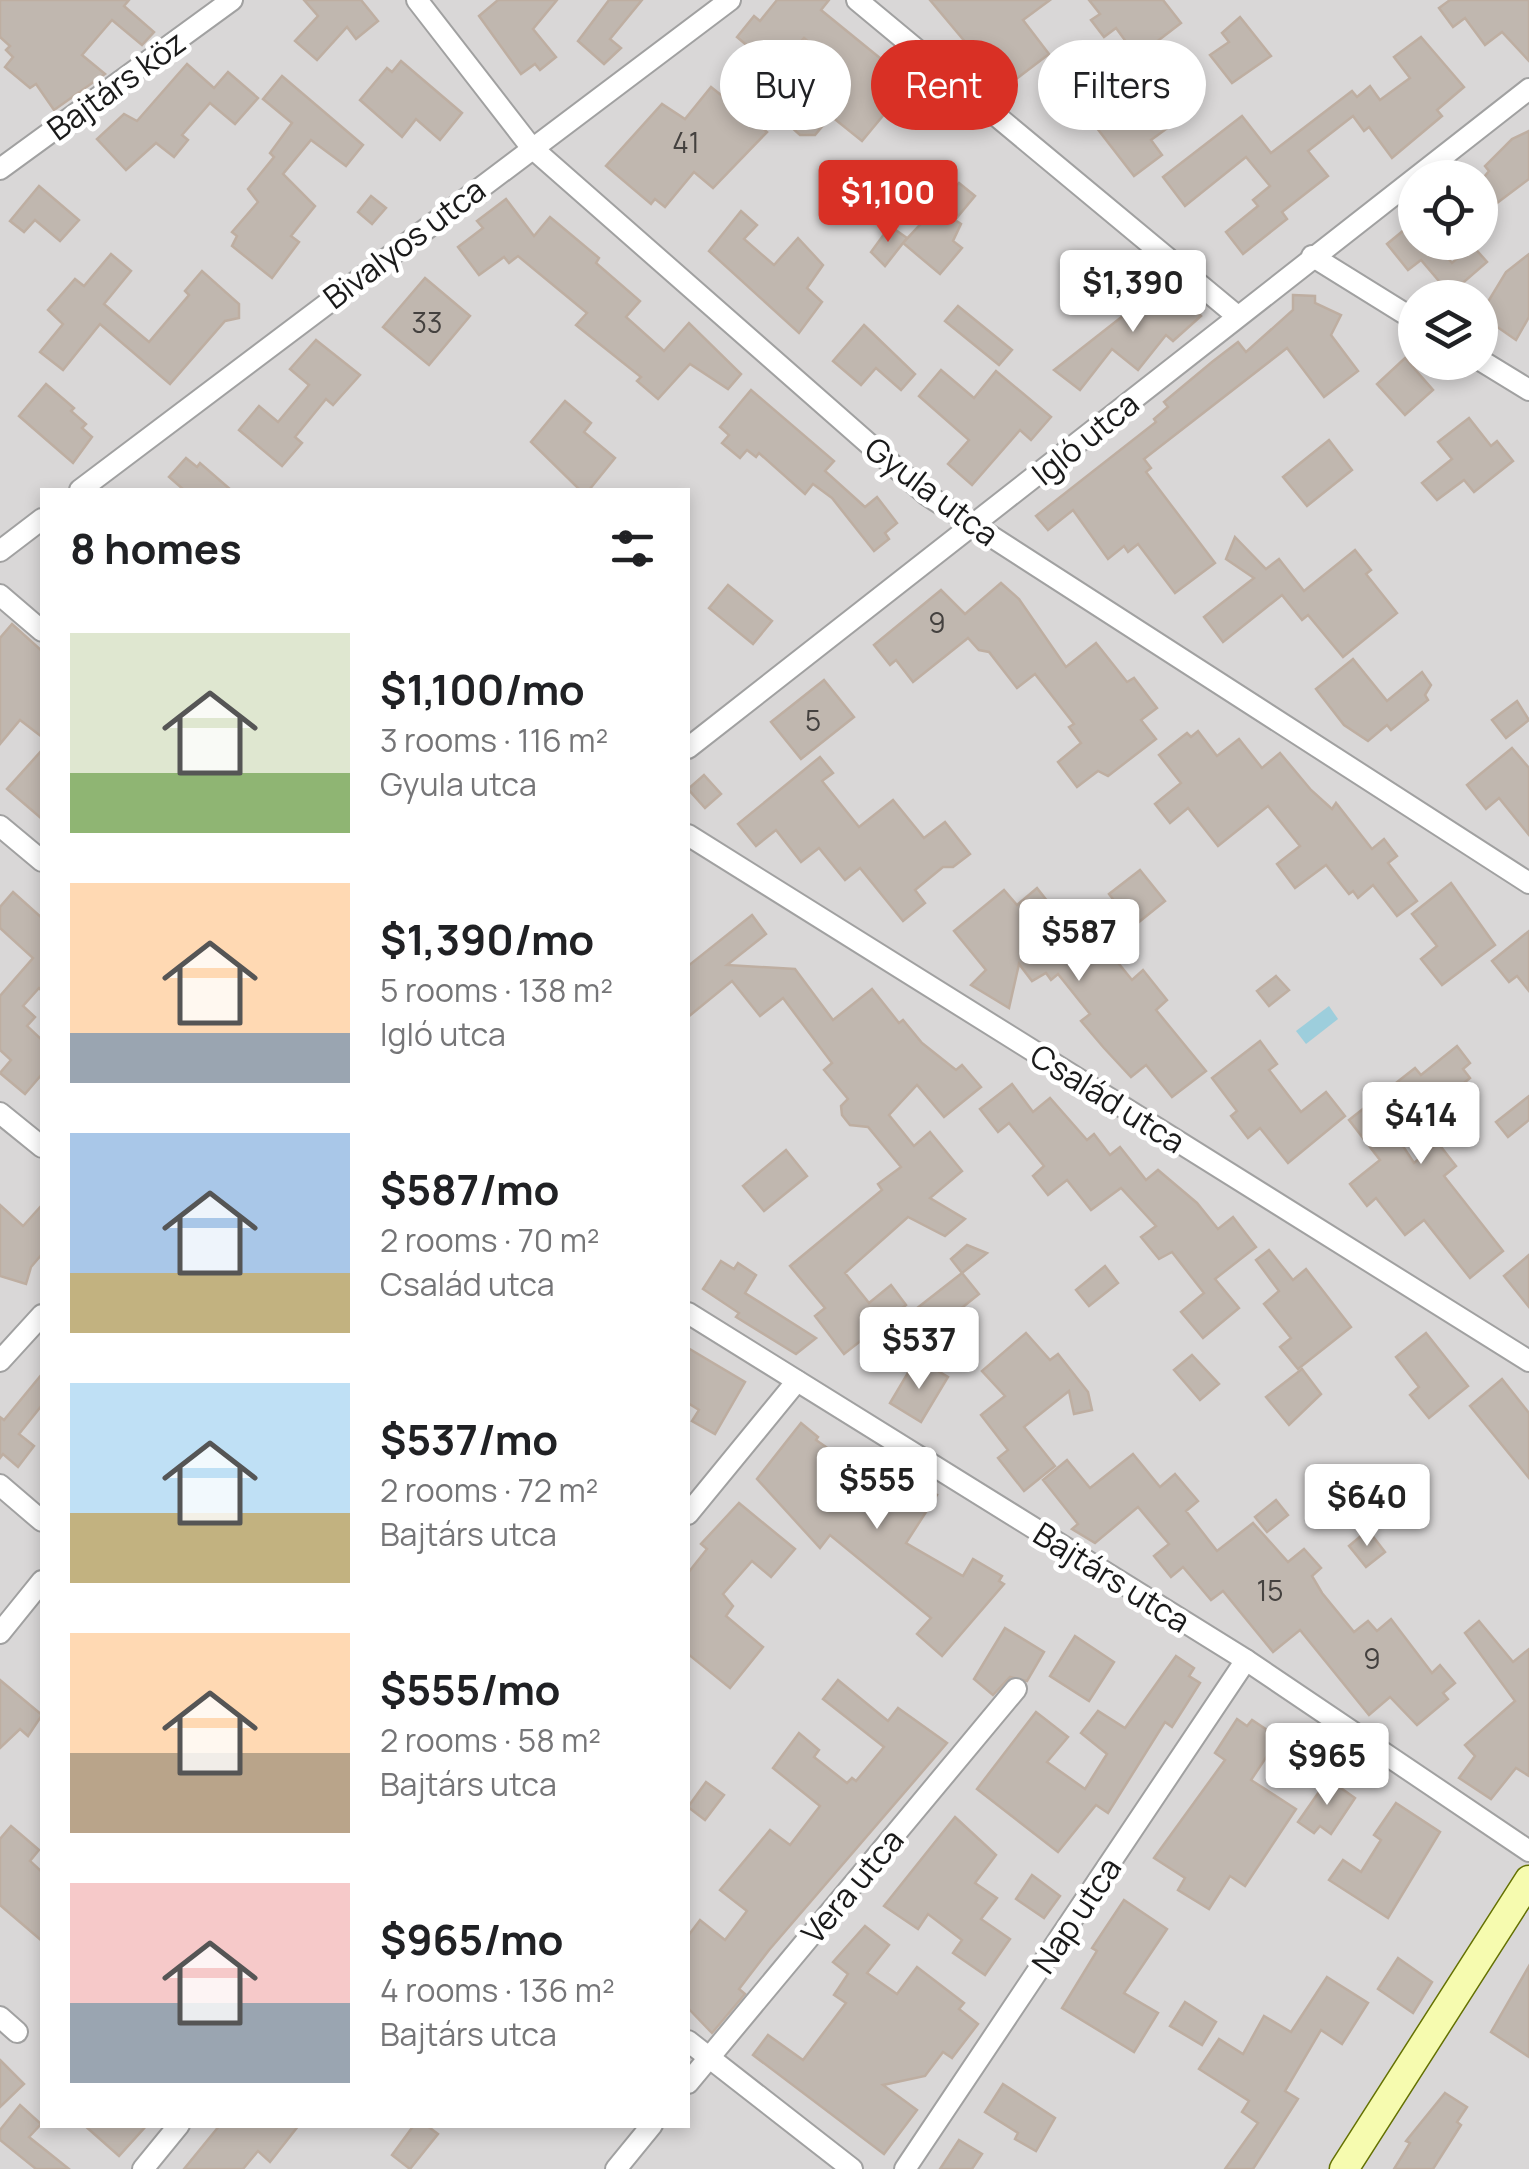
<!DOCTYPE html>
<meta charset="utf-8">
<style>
body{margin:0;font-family:Manrope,sans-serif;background:#f2f2f2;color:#202124;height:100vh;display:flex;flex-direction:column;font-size:38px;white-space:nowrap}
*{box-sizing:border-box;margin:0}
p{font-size:32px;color:#757577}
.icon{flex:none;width:55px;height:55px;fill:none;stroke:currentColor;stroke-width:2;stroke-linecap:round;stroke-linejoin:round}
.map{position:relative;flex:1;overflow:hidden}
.side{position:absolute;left:40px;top:488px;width:650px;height:1640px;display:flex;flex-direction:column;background:#fff;border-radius:0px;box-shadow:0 5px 15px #0003}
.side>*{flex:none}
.banner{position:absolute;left:720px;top:40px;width:658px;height:90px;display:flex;gap:20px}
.fabs{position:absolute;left:1398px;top:160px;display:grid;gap:20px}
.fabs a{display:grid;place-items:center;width:100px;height:100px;border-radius:50%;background:#fff;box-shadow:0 5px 15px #0003;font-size:50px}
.price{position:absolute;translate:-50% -85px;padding:0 22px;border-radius:10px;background:#fff;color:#222;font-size:32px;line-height:65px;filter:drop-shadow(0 2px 5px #0008)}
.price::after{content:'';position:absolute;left:50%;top:60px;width:30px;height:22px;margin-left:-15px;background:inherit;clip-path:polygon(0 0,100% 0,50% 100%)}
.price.current{background:#d93025;color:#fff}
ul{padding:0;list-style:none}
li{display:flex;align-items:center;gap:30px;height:250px;padding:0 30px}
li span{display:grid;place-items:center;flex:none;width:280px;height:200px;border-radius:0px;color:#555}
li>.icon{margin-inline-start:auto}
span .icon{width:120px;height:120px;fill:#fffc;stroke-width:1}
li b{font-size:42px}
h2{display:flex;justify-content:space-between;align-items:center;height:120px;padding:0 30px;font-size:42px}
.chip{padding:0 35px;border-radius:45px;background:#fff;box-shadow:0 5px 15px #0003;font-size:35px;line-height:90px}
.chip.current{background:#d93025;color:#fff}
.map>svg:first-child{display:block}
</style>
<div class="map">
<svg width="1529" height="2169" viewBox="0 0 1529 2169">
<rect width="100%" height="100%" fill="#ede8df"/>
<!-- residential -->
<path fill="#d9d7d7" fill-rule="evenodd" d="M0 0H1529V2169H0ZM1415 178H1480V242H1415ZM1415 298H1480V362H1415ZM42 490H688V2125H42Z"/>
<!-- water -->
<polygon fill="#9dcedc" points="1329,1006 1338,1019 1306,1044 1296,1031"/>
<!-- building -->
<g fill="#c0b7af" stroke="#beaea1" stroke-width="2.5">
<polygon points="0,0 129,0 124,6 154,32 142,45 112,20 82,55 105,74 54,110 36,84 30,88 5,67 13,57 6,50 10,46 0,37"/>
<polygon points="304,0 361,0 378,21 356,39 347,27 317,60 295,41 318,16"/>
<polygon points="498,0 557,0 533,29 556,57 540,70 535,64 521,74 479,16"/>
<polygon points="609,0 642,0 610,39 621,48 604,64 578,41"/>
<polygon points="777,0 829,0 821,10 918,89 900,113 891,106 862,141 831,116 815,135 800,135 789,125 790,116 811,106 842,70 804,38 776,70 737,37 754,16 760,21"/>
<polygon points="930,0 1050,0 1023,20 1049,54 1007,86 977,46 972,50"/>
<polygon points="1089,0 1163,0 1181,23 1155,43 1188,88 1177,97 1188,113 1151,140 1162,155 1134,176 1079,105 1138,58 1116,28 1104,37 1091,20 1100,14"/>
<polygon points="1450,0 1529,0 1529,61 1502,32 1485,45 1465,18 1453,27 1439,8"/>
<polygon points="1240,17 1271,56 1232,83 1210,55 1229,42 1222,33"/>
<polygon points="1421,37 1464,87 1437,110 1442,116 1392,158 1369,127 1364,131 1353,116 1308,151 1328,176 1282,212 1287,219 1243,254 1226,232 1258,206 1253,200 1270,186 1246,157 1185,206 1163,177 1242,116 1271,153 1352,91 1357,97 1370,86 1380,100 1410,78 1394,57"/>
<polygon points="401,61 462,113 440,140 416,119 402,137 360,100 387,68 392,72"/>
<polygon points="187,64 214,88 228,72 258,98 235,124 210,103 182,135 188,140 174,157 156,143 126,170 97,139 124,114 137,121"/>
<polygon points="282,76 363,145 346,166 311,140 283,174 315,206 291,236 299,242 272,278 232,246 237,236 232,232 258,202 248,189 274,157 270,153 292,123 263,99"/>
<polygon points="711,87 767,132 713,188 694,172 665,207 655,199 651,204 606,166 662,104 685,119"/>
<polygon points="1529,131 1529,179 1497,203 1480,182 1489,171 1485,166 1512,139"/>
<polygon points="959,183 975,196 955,220 961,224 953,241 962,248 940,274 903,243"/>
<polygon points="39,186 79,220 60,241 35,220 24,232 10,221"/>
<polygon points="371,196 386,208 372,224 358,212"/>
<polygon points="506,199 534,236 550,217 599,258 596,263 640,301 626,317 664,351 689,323 741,374 728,389 690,364 658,399 637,381 641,377 576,325 587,313 518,256 509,263 504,257 479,275 458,247 483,228 477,221"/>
<polygon points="741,211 757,225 744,239 774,265 798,238 823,265 807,288 822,302 799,333 709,251"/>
<polygon points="1415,221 1415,242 1442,242 1438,246 1452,263 1472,245 1487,262 1450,294 1421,260 1408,270 1387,244"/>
<polygon points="890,226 907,238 885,266 871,252"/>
<polygon points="111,254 131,271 104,304 149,342 189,295 185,291 202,271 239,304 239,318 225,321 170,384 100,324 63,370 40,352 63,324 48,310 75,279 84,286"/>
<polygon points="1529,254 1529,317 1516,340 1480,315 1506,272"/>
<polygon points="425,278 470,316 429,365 383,327"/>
<polygon points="1165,283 1201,316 1173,341 1166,335 1138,370 1112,349 1080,390 1054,370"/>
<polygon points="1293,295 1315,296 1315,303 1341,315 1331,335 1358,371 1324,397 1287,348 1144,459 1151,468 1146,472 1215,563 1175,593 1138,544 1128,552 1124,546 1108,559 1073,510 1048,530 1036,516 1156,422 1154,419 1168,407 1164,402 1212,362 1238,342 1246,352 1293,310"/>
<polygon points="958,306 1012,350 999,365 945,321"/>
<polygon points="864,325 915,374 901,390 876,368 861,385 833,361"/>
<polygon points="316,340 360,375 333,405 326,399 295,437 302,443 282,466 239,430 259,406 278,422 309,385 290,369"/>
<polygon points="1405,358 1433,390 1405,415 1377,384"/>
<polygon points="941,370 974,398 996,371 1051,417 1031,440 1020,430 972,485 948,464 969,440 919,396"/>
<polygon points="46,384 74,408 71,411 86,424 82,428 92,437 73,463 19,416"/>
<polygon points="751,390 834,461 825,471 865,507 877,497 897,523 885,533 889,539 874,551 832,498 813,484 805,494 759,453 756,457 747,450 740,458 722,443 729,435 720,427"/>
<polygon points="565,401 591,423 584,432 615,458 589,490 580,490 531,442"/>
<polygon points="1469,418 1491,446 1497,441 1513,461 1474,492 1464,480 1437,500 1422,483 1452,459 1438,442"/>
<polygon points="1329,440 1352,470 1307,506 1283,477"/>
<polygon points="186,458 197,467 200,463 231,490 184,490 169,477"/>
<polygon points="1235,537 1266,569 1279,559 1304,591 1355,550 1371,570 1366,574 1397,613 1343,657 1308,615 1302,620 1282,595 1223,642 1204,617 1254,578 1226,559"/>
<polygon points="1001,583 1019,599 1066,667 1096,643 1127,682 1134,678 1157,708 1141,720 1156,739 1108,776 1098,771 1077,787 1058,762 1081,743 1069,727 1074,724 1035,674 1017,688 989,652 979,650 968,638 913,682 896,660 890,665 874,645 941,590 965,614"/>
<polygon points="728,585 772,621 753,644 709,608"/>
<polygon points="12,624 42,651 42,737 20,720 0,744 0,638"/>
<polygon points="1353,659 1387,701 1422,672 1431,685 1425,695 1428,700 1391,730 1387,725 1368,741 1344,725 1316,689"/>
<polygon points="824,680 854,717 801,759 771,722"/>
<polygon points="1517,701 1529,720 1506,738 1492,720"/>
<polygon points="1198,731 1217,756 1239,739 1262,768 1280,753 1311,790 1332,809 1336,803 1372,849 1384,839 1397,856 1388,863 1417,901 1397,916 1373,885 1358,898 1353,891 1349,894 1326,865 1295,888 1277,864 1300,846 1268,806 1218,846 1188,808 1170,823 1155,804 1181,783 1159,755 1187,733 1191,737"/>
<polygon points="1512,748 1529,768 1529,835 1499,798 1486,809 1467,785"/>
<polygon points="42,750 42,819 7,789"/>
<polygon points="820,757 833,773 822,781 859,827 893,800 924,838 945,822 970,854 953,867 943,867 915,890 925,903 903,921 860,868 845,880 819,848 801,862 776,830 756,846 738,824"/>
<polygon points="704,775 721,794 705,808 688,789"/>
<polygon points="1140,870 1165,901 1134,926 1109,894"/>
<polygon points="1451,883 1495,945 1442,985 1421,959 1437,946 1412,914"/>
<polygon points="1037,888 1066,925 1072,920 1099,953 1106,948 1132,980 1143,970 1167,1000 1156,1010 1206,1071 1172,1097 1146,1065 1131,1077 1104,1048 1081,1021 1090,1014 1058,974 1051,980 1046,973 1032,981 1019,964 1009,1008 971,985 986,970 954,931 1004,890 1017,905"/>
<polygon points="13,892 42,918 42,991 39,988 23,1006 35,1017 27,1026 42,1040 42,1074 25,1094 0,1073 11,1060 0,1050 0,996 33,958 0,928 0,907"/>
<polygon points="752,915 766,934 727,965 795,969 833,1020 872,989 899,1023 903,1020 922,1043 956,1070 962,1065 981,1087 944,1117 917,1085 889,1115 914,1146 930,1132 962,1171 930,1198 965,1219 945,1236 908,1217 845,1273 869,1303 891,1285 906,1305 844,1354 815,1316 825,1308 790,1266 882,1190 878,1184 901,1167 868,1127 850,1125 842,1115 841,1106 848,1099 824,1070 832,1063 783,998 760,1016 732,981 688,1017 688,966"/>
<polygon points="1529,931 1529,991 1517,976 1509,982 1492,961"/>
<polygon points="1276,976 1289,990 1269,1006 1257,991"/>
<polygon points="1260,1041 1277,1064 1269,1070 1301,1112 1326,1092 1345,1116 1288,1163 1260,1128 1248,1138 1231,1116 1237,1111 1212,1078"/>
<polygon points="1457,1046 1470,1063 1463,1069 1470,1078 1454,1091 1450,1086 1393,1131 1414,1163 1438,1143 1456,1166 1444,1176 1503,1251 1470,1278 1424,1220 1405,1235 1376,1198 1367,1206 1350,1184 1380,1160 1349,1120 1415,1068 1421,1075"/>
<polygon points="1012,1084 1033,1112 1050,1098 1087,1140 1094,1134 1110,1155 1120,1147 1146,1180 1158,1170 1197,1203 1218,1229 1233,1217 1256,1247 1215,1279 1239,1308 1203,1338 1181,1312 1204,1293 1172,1252 1159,1259 1141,1237 1156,1226 1121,1188 1091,1210 1067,1180 1048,1195 1033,1176 1044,1166 1009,1123 998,1132 980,1109"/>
<polygon points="1529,1096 1529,1120 1508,1137 1496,1122"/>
<polygon points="786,1150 807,1176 764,1211 743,1186"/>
<polygon points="0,1205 23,1226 42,1205 42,1254 31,1267 26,1284 0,1276"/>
<polygon points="967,1245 987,1253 962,1273 951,1259"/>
<polygon points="1269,1250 1293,1280 1306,1269 1351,1327 1298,1369 1280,1347 1291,1338 1264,1304 1279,1291 1256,1260"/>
<polygon points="1529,1255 1529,1307 1504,1276"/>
<polygon points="721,1261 734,1269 738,1263 756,1275 745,1293 816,1338 796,1354 736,1317 739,1313 703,1289"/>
<polygon points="1105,1266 1118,1283 1089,1306 1076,1290"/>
<polygon points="962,1273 979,1294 933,1331 916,1309"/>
<polygon points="1026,1333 1050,1360 1058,1354 1088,1392 1092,1410 1074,1414 1069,1391 1024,1427 1055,1466 1024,1491 998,1458 1008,1450 981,1415 1005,1396 982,1371"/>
<polygon points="1426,1333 1468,1386 1429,1418 1410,1395 1419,1387 1396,1357"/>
<polygon points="688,1348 745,1382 715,1434 692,1421 699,1410 688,1403"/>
<polygon points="1192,1355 1219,1384 1200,1400 1174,1370"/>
<polygon points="912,1366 926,1375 931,1367 948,1377 921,1422 890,1403"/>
<polygon points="1302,1369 1321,1394 1289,1425 1266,1397"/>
<polygon points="42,1374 42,1405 19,1434 34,1446 18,1467 3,1454 0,1458 0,1417 4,1420"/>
<polygon points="1502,1379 1529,1413 1529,1478 1470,1406"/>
<polygon points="801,1423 818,1437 816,1440 870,1478 874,1471 914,1495 921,1485 937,1495 906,1543 963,1576 973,1559 1002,1576 999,1581 1004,1584 942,1656 917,1634 931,1618 830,1535 820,1548 757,1479"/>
<polygon points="1133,1454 1160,1487 1175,1474 1198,1501 1186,1511 1217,1551 1253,1523 1288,1562 1304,1549 1321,1568 1312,1576 1322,1593 1354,1632 1368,1621 1377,1631 1391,1619 1432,1673 1440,1665 1455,1683 1443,1693 1448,1699 1417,1725 1390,1697 1369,1715 1300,1630 1273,1652 1223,1591 1211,1600 1183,1567 1171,1577 1154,1556 1169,1544 1138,1507 1095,1543 1072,1529 1078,1524 1043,1480 1067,1460 1090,1488"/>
<polygon points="1276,1500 1288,1515 1267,1532 1255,1517"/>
<polygon points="739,1503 795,1549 771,1577 752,1561 723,1594 733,1606 726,1616 763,1647 730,1688 688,1654 688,1573 707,1549 701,1544"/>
<polygon points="1368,1530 1385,1552 1366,1567 1349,1546"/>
<polygon points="1479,1621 1513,1662 1529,1649 1529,1776 1516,1768 1491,1799 1459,1778 1475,1756 1465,1745 1515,1701 1465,1633"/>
<polygon points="1005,1628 1044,1652 1027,1681 1010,1677 993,1695 974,1679"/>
<polygon points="1075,1636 1114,1662 1089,1701 1050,1676"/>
<polygon points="1176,1656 1194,1668 1189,1676 1200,1683 1172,1727 1165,1722 1108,1813 1096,1805 1058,1852 977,1789 1036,1712 1068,1737 1047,1762 1085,1789 1107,1754 1081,1733 1098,1711 1125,1728"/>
<polygon points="0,1680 42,1715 28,1736 20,1729 0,1748"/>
<polygon points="838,1680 888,1721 898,1708 947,1743 769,1950 739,1989 745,1994 712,2033 688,2008 688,1936 700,1920 725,1940 747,1911 720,1890 770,1830 790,1845 820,1806 773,1768 799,1733 819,1750 814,1757 847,1783 852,1778 856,1781 884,1747 823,1699"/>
<polygon points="1237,1719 1247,1726 1252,1720 1279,1738 1251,1780 1296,1809 1245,1886 1230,1876 1209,1909 1178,1890 1185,1878 1154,1858 1225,1760 1215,1753"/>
<polygon points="1328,1779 1355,1798 1331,1834 1320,1826 1314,1833 1298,1822"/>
<polygon points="706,1782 724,1795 705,1820 688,1807"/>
<polygon points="1396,1803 1440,1832 1388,1918 1329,1880 1343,1860 1361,1872 1381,1840 1374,1835"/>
<polygon points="955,1817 996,1855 975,1883 997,1898 981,1919 1010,1939 985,1975 953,1953 962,1940 928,1914 918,1929 884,1906"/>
<polygon points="11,1826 39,1850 30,1861 42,1872 42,1941 0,1905 0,1839"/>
<polygon points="1032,1875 1060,1896 1044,1918 1016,1899"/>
<polygon points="1124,1900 1167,1929 1124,1993 1158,2013 1134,2052 1062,2008 1097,1951 1092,1948"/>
<polygon points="865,1926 889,1945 867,1973 897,1994 917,1967 964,2003 959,2009 978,2024 952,2058 943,2052 925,2076 883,2085 917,2110 884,2154 753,2055 768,2035 803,2060 846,2003 834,1995 848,1974 833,1962"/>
<polygon points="1398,1958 1432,1982 1413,2013 1378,1989"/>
<polygon points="1529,1966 1529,2057 1491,2032"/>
<polygon points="1327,1977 1368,2003 1342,2044 1321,2030 1285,2091 1298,2099 1253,2169 1225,2169 1258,2123 1242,2112 1249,2101 1199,2069 1219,2039 1243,2054 1264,2016 1291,2032"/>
<polygon points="1185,2002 1216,2022 1202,2045 1170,2026"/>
<polygon points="0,2060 24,2084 0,2107"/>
<polygon points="1003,2084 1055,2118 1036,2151 1015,2139 1018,2133 985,2112"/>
<polygon points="1445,2093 1467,2107 1457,2122 1461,2125 1433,2169 1394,2169 1410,2143 1406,2141"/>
<polygon points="20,2105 41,2124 29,2137 69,2169 36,2169 0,2140 0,2130"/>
<polygon points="84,2125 147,2125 119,2156"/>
<polygon points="220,2125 299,2125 270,2162 258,2151 243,2169 184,2169"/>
<polygon points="414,2125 426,2125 438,2134 410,2169 392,2155"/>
<polygon points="959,2140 982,2154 972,2169 940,2169"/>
</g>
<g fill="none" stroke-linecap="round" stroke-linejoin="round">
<!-- street casing -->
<g stroke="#a1a1a1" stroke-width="24">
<g id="street">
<polyline points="417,0 531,147 927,495 1529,883"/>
<polyline points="857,0 1236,315"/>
<polyline points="0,169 232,0"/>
<polyline points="1312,256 1415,320"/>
<polyline points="1480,360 1529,390"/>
<polyline points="80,490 730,0"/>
<polyline points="0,551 42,519"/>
<polyline points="0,595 42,631"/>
<polyline points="688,748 1529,89"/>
<polyline points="0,826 42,861"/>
<polyline points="688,835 1529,1361"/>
<polyline points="0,1113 42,1147"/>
<polyline points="688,1313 1246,1660 1529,1851"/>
<polyline points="0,1361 42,1315"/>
<polyline points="0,1485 42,1521"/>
<polyline points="688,1514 797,1381"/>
<polyline points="0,1633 42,1581"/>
<polyline points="0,2017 17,2032"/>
<polyline points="688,2041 852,2169"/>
<polyline points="688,2083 1016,1689"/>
<polyline points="143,2169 179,2125"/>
<polyline points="616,2169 652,2125"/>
<polyline points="905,2169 1246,1660"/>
</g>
</g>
<!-- secondary casing -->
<g stroke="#647102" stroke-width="31">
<polyline id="secondary" points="1344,2169 1529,1880"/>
</g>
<!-- street -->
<use href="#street" stroke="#fff" stroke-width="20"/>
<!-- secondary -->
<use href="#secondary" stroke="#f6fbaf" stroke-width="28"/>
</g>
<g text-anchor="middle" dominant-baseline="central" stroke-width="10" stroke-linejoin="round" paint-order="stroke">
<!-- number labels -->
<g font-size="28" fill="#44413f">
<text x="686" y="142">41</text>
<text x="427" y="322">33</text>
<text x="937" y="622">9</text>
<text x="813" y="720">5</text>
<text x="1270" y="1590">15</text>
<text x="1372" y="1658">9</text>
</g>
<!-- street labels -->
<g font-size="32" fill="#1a1a1a" stroke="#fff">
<text transform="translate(116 85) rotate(-36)">Bajtárs köz</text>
<text transform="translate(404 243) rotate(-37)">Bivalyos utca</text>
<text transform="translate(1085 438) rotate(-39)">Igló utca</text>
<text transform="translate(932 491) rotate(37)">Gyula utca</text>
<text transform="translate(1108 1098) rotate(32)">Család utca</text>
<text transform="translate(1112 1577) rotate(32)">Bajtárs utca</text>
<text transform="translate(852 1886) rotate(-50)">Vera utca</text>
<text transform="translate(1076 1915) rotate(-56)">Nap utca</text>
</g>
</g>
</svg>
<div class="fabs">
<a><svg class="icon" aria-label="locate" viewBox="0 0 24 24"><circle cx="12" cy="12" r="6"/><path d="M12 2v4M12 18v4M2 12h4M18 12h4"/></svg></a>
<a><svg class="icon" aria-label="layers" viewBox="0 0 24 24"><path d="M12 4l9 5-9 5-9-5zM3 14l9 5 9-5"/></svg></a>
</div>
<b class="price current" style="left:888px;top:245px">$1,100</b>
<b class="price" style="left:1133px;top:335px">$1,390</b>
<b class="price" style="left:1079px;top:984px">$587</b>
<b class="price" style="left:1421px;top:1167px">$414</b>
<b class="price" style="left:919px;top:1392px">$537</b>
<b class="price" style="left:877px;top:1532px">$555</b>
<b class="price" style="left:1367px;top:1549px">$640</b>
<b class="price" style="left:1327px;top:1808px">$965</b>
<div class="banner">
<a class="chip">Buy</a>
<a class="chip current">Rent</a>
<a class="chip">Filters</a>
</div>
<section class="side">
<h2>8 homes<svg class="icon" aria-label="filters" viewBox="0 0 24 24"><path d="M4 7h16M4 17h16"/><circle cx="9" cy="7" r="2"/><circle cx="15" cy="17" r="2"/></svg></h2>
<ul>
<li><span style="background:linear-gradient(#dfe7d0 70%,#8fb573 0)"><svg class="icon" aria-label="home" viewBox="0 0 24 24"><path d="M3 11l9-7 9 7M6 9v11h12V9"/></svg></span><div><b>$1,100/mo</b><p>3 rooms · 116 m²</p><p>Gyula utca</p></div></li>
<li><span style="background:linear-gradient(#ffd9b3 75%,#9aa5b1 0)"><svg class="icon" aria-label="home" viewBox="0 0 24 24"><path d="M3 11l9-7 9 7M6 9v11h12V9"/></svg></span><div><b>$1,390/mo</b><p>5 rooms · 138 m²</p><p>Igló utca</p></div></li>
<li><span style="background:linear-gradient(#a9c7e8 70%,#c2b280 0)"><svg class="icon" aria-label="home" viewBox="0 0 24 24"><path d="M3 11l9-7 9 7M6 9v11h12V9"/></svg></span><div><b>$587/mo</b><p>2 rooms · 70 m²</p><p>Család utca</p></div></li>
<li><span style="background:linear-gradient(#bfe0f5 65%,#c2b280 0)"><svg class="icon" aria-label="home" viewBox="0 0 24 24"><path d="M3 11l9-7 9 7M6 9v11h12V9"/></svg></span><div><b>$537/mo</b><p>2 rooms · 72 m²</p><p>Bajtárs utca</p></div></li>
<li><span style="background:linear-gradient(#ffd9b3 60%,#b9a48a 0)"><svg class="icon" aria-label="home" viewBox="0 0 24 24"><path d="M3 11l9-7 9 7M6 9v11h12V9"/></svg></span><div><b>$555/mo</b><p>2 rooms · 58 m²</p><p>Bajtárs utca</p></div></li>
<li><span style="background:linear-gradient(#f6c9c9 60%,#9aa5b1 0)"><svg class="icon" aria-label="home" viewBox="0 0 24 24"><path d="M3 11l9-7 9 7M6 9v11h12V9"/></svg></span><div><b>$965/mo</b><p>4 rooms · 136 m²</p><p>Bajtárs utca</p></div></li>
</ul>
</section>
</div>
